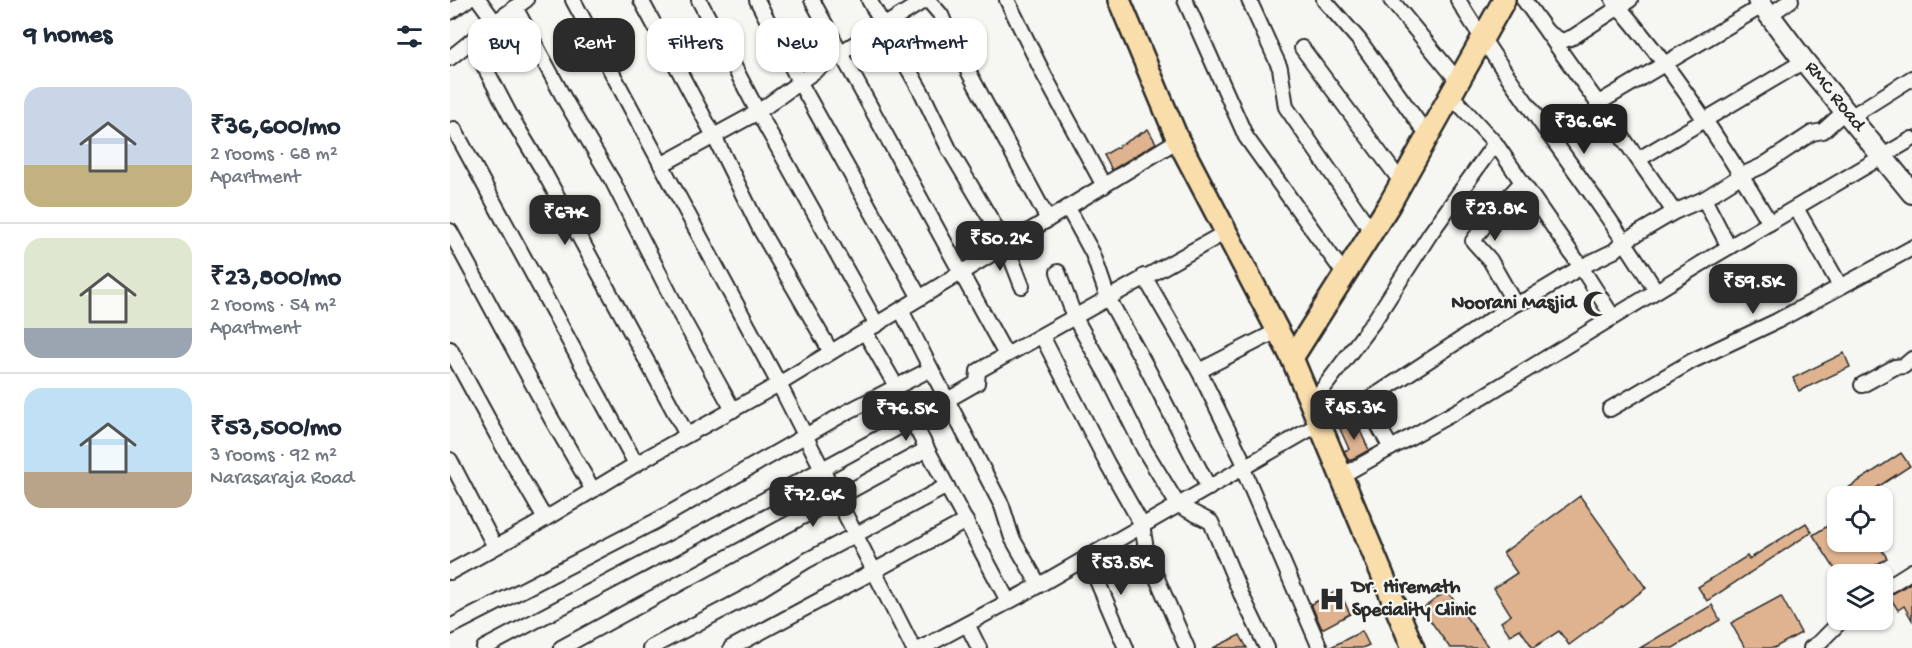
<!DOCTYPE html>
<meta charset="utf-8">
<style>
body{margin:0;font-family:"Gochi Hand",sans-serif;background:#f2f2f3;color:#1f2937;height:100vh;display:flex;flex-direction:column;font-size:22px;white-space:nowrap}
*{box-sizing:border-box;margin:0}
p{font-size:20px;color:#747a83}
.icon{flex:none;width:33px;height:33px;fill:none;stroke:currentColor;stroke-width:2;stroke-linecap:round;stroke-linejoin:round}
.map{position:relative;flex:1;overflow:hidden}
.side{display:flex;flex-direction:column;background:#fff;width:450px}
.side>*{flex:none}
.top-card{position:absolute;left:18px;top:18px;width:570px;height:54px;display:flex;gap:12px}
.controls{position:absolute;left:1377px;top:486px;display:grid;gap:12px}
.controls a{display:grid;place-items:center;width:66px;height:66px;border-radius:12px;background:#fff;box-shadow:0 2px 4px #0004;font-size:30px}
.price{position:absolute;translate:-50% -51px;padding:0 14px;border-radius:12px;background:#2b2b2b;color:#fff;font-size:20px;line-height:39px;filter:drop-shadow(0 2px 3px #0008)}
.price::after{content:'';position:absolute;left:50%;top:36px;width:18px;height:14px;margin-left:-9px;background:inherit;clip-path:polygon(0 0,100% 0,50% 100%)}
.price.current{background:#222;color:#fff}
ul{padding:0;list-style:none}
li{display:flex;align-items:center;gap:18px;height:150px;padding:0 24px}
li+li{border-top:2px solid #e0e1e3}
li span{display:grid;place-items:center;flex:none;width:168px;height:120px;border-radius:18px;color:#555}
li>.icon{margin-inline-start:auto}
span .icon{width:72px;height:72px;fill:#fffc;stroke-width:1}
li b{font-size:26px}
h2{display:flex;justify-content:space-between;align-items:center;height:72px;padding:0 24px;font-size:26px}
.chip{padding:0 21px;border-radius:18px;background:#fff;box-shadow:0 2px 4px #0004;font-size:21px;line-height:54px}
.chip.current{background:#2b2b2b;color:#fff}
main{display:flex;flex:1;min-height:0}
.map>svg:first-child{display:block}
</style>
<main>
<section class="side">
<h2>9 homes<svg class="icon" aria-label="filters" viewBox="0 0 24 24"><path d="M4 7h16M4 17h16"/><circle cx="9" cy="7" r="2"/><circle cx="15" cy="17" r="2"/></svg></h2>
<ul>
<li><span style="background:linear-gradient(#c9d6e8 65%,#c2b280 0)"><svg class="icon" aria-label="home" viewBox="0 0 24 24"><path d="M3 11l9-7 9 7M6 9v11h12V9"/></svg></span><div><b>₹36,600/mo</b><p>2 rooms · 68 m²</p><p>Apartment</p></div></li>
<li><span style="background:linear-gradient(#dfe7d0 75%,#9aa5b1 0)"><svg class="icon" aria-label="home" viewBox="0 0 24 24"><path d="M3 11l9-7 9 7M6 9v11h12V9"/></svg></span><div><b>₹23,800/mo</b><p>2 rooms · 54 m²</p><p>Apartment</p></div></li>
<li><span style="background:linear-gradient(#bfe0f5 70%,#b9a48a 0)"><svg class="icon" aria-label="home" viewBox="0 0 24 24"><path d="M3 11l9-7 9 7M6 9v11h12V9"/></svg></span><div><b>₹53,500/mo</b><p>3 rooms · 92 m²</p><p>Narasaraja Road</p></div></li>
</ul>
</section>
<div class="map">
<svg width="1462" height="648" viewBox="0 0 1462 648">
<rect width="100%" height="100%" fill="#f6f6f2"/>
<filter id="ink" filterUnits="userSpaceOnUse"><feTurbulence type="fractalNoise" baseFrequency=".0167" numOctaves="2"/><feDisplacementMap in="SourceGraphic" scale="12" xChannelSelector="R" yChannelSelector="G"/><feConvolveMatrix kernelMatrix="1 2 1 2 8 2 1 2 1" color-interpolation-filters="sRGB"/></filter>
<g filter="url(#ink)">
<!-- building -->
<g fill="#e0b390" stroke="#2b2b2b" stroke-width="1.5">
<polygon points="698,129 706,143 662,170 654,155"/>
<polygon points="1394,353 1400,367 1349,391 1343,378"/>
<polygon points="906,422 919,450 899,461 894,451 899,449 890,429"/>
<polygon points="1451,453 1460,466 1414,496 1386,496"/>
<polygon points="1130,496 1196,588 1119,645 1109,631 1083,648 1070,629 1060,635 1051,622 1061,615 1044,588 1067,573 1053,553"/>
<polygon points="1388,519 1388,542 1427,542 1437,558 1412,574 1388,574 1363,535"/>
<polygon points="1356,523 1362,532 1257,601 1248,587 1297,556 1299,559"/>
<polygon points="1462,582 1462,620 1454,606 1448,610 1439,596"/>
<polygon points="889,590 900,614 872,629 861,604"/>
<polygon points="997,591 1039,648 1000,648 972,609"/>
<polygon points="1331,596 1351,633 1324,648 1295,648 1281,623"/>
<polygon points="1262,605 1270,620 1223,648 1190,648"/>
<polygon points="912,631 919,645 912,648 879,648"/>
<polygon points="790,635 797,648 763,648"/>
</g>
<g fill="none" stroke-linecap="round" stroke-linejoin="round">
<!-- street casing -->
<g stroke="#2b2b2b" stroke-width="18">
<g id="street">
<polyline points="29,0 45,22"/>
<polyline points="123,0 329,384 424,571 516,521"/>
<polyline points="191,0 264,136 310,229 381,352"/>
<polyline points="249,0 308,112 427,325"/>
<polyline points="307,0 350,83 470,298"/>
<polyline points="362,0 556,355"/>
<polyline points="419,0 472,93 499,149 556,245 572,286"/>
<polyline points="478,0 491,15 502,41 595,214 596,221"/>
<polyline points="557,0 594,75 654,186"/>
<polyline points="735,0 796,137 895,275"/>
<polyline points="799,0 830,68 836,107 922,232"/>
<polyline points="874,0 909,40 978,136"/>
<polyline points="941,0 1008,81"/>
<path d="M1008 0C1069 100 1145 191 1206 291"/>
<polyline points="1074,0 1097,32 1112,41 1123,37 1180,0"/>
<path d="M1163 0C1223 69 1274 145 1320 223"/>
<polyline points="65,7 116,102 163,182 231,316 283,410"/>
<polyline points="0,12 17,0"/>
<polyline points="1324,12 1341,0"/>
<path d="M1097 32C1139 92 1184 151 1224 212"/>
<polyline points="21,41 61,117 94,172 237,435"/>
<polyline points="852,48 952,183"/>
<polyline points="0,58 45,22 76,0"/>
<polyline points="456,65 502,41"/>
<polyline points="1001,95 1045,143 1131,267 1163,317"/>
<polyline points="1147,104 1312,6"/>
<polyline points="1405,114 1462,78"/>
<polyline points="4,129 186,464"/>
<polyline points="1189,159 1354,61"/>
<polyline points="211,165 308,112 390,53 475,0"/>
<polyline points="1254,199 1279,247"/>
<polyline points="618,208 643,254 658,298 696,366 759,488"/>
<polyline points="1346,208 1390,286"/>
<polyline points="0,231 101,418 143,490"/>
<polyline points="608,272 625,318 659,379 694,449 728,505 761,522 791,594 817,648"/>
<polyline points="694,276 749,371 796,467"/>
<polyline points="1065,304 1040,260 1023,241 1045,211 1071,183"/>
<polyline points="451,310 481,369"/>
<polyline points="415,332 446,386"/>
<polyline points="592,336 657,463 692,525 697,555 737,648"/>
<polyline points="0,349 54,448 95,519"/>
<polyline points="749,371 827,331"/>
<polyline points="1412,385 1445,367 1454,366 1462,359"/>
<polyline points="862,407 869,394 924,321 980,234 1045,143"/>
<polyline points="1160,409 1242,361 1327,321 1462,248"/>
<polyline points="462,420 477,449"/>
<polyline points="941,448 915,402 1065,304 1078,299 1131,267 1164,251 1175,241 1224,212 1254,199 1292,175 1312,166 1362,133 1373,131 1395,111"/>
<polyline points="0,460 45,547"/>
<polyline points="793,469 870,648"/>
<polyline points="891,476 1032,397 1267,254 1462,139"/>
<polyline points="637,557 676,648"/>
<polyline points="0,572 80,528 198,457 329,384 728,140"/>
<polyline points="1432,590 1462,571"/>
<polyline points="517,624 529,648"/>
<polyline points="0,627 206,521 397,412 481,369 552,506 562,538 589,585"/>
<path d="M34 648C199 560 365 476 527 383L528 371 776 232"/>
<polyline points="111,648 477,449 558,601"/>
<polyline points="200,648 301,595 356,561 497,486"/>
<polyline points="281,648 424,571 463,648"/>
<polyline points="472,648 584,588 869,424"/>
<polyline points="1361,648 1370,642 1392,620"/>
</g>
</g>
<!-- secondary casing -->
<g stroke="#2b2b2b" stroke-width="24">
<polyline id="secondary" points="1308,0 1354,61 1462,193"/>
</g>
<!-- primary casing -->
<g stroke="#2b2b2b" stroke-width="26">
<g id="primary">
<polyline points="669,0 728,140 842,358 963,648"/>
<polyline points="842,358 939,205 1054,0"/>
</g>
</g>
<!-- street -->
<use href="#street" stroke="#f6f6f2" stroke-width="14"/>
<!-- secondary -->
<use href="#secondary" stroke="#f6f6f2" stroke-width="20"/>
<!-- primary -->
<use href="#primary" stroke="#f9deab" stroke-width="21"/>
</g>
</g>
<!-- icons -->
<defs>
<g id="mosque-bare" transform="scale(2.07)"><path d="M3.5-4.9A6 6 0 1 0 3.5 4.9A5 5 0 1 1 3.5-4.9Z" fill="#2b2b2b" stroke="#f6f6f2" stroke-width="2.5" paint-order="stroke"/></g>
<g id="hospital-bare" transform="scale(2.07)"><path d="M-5-5h3v3.5h4V-5h3V5h-3V1.5h-4V5h-3Z" fill="#2b2b2b" stroke="#f6f6f2" stroke-width="2.5" paint-order="stroke"/></g>
</defs>
<g fill-rule="evenodd">
<use href="#mosque-bare" x="1146" y="304"/>
<use href="#hospital-bare" x="882" y="599"/>
</g>
<g text-anchor="middle" dominant-baseline="central" stroke-width="4.5" stroke-linejoin="round" paint-order="stroke">
<!-- street labels -->
<g font-size="20" fill="#2b2b2b" stroke="#f6f6f2">
<text transform="translate(1384 97) rotate(51)">RMC Road</text>
</g>
<!-- poi labels -->
<g font-size="20" font-weight="bold" fill="#2b2b2b" stroke="#f6f6f2" text-anchor="end">
<text x="1126" y="304">Noorani Masjid</text>
<text x="902" y="588" text-anchor="start">Dr. Hiremath<tspan x="902" dy="23">Speciality Clinic</tspan></text>
</g>
</g>
</svg>
<div class="controls">
<a><svg class="icon" aria-label="locate" viewBox="0 0 24 24"><circle cx="12" cy="12" r="6"/><path d="M12 2v4M12 18v4M2 12h4M18 12h4"/></svg></a>
<a><svg class="icon" aria-label="layers" viewBox="0 0 24 24"><path d="M12 4l9 5-9 5-9-5zM3 14l9 5 9-5"/></svg></a>
</div>
<b class="price current" style="left:1134px;top:155px">₹36.6K</b>
<b class="price" style="left:1045px;top:242px">₹23.8K</b>
<b class="price" style="left:115px;top:246px">₹67K</b>
<b class="price" style="left:550px;top:272px">₹50.2K</b>
<b class="price" style="left:1303px;top:315px">₹59.5K</b>
<b class="price" style="left:904px;top:441px">₹45.3K</b>
<b class="price" style="left:456px;top:442px">₹76.5K</b>
<b class="price" style="left:363px;top:528px">₹72.6K</b>
<b class="price" style="left:671px;top:596px">₹53.5K</b>
<div class="top-card">
<a class="chip">Buy</a>
<a class="chip current">Rent</a>
<a class="chip">Filters</a>
<a class="chip">New</a>
<a class="chip">Apartment</a>
</div>
</div>
</main>
